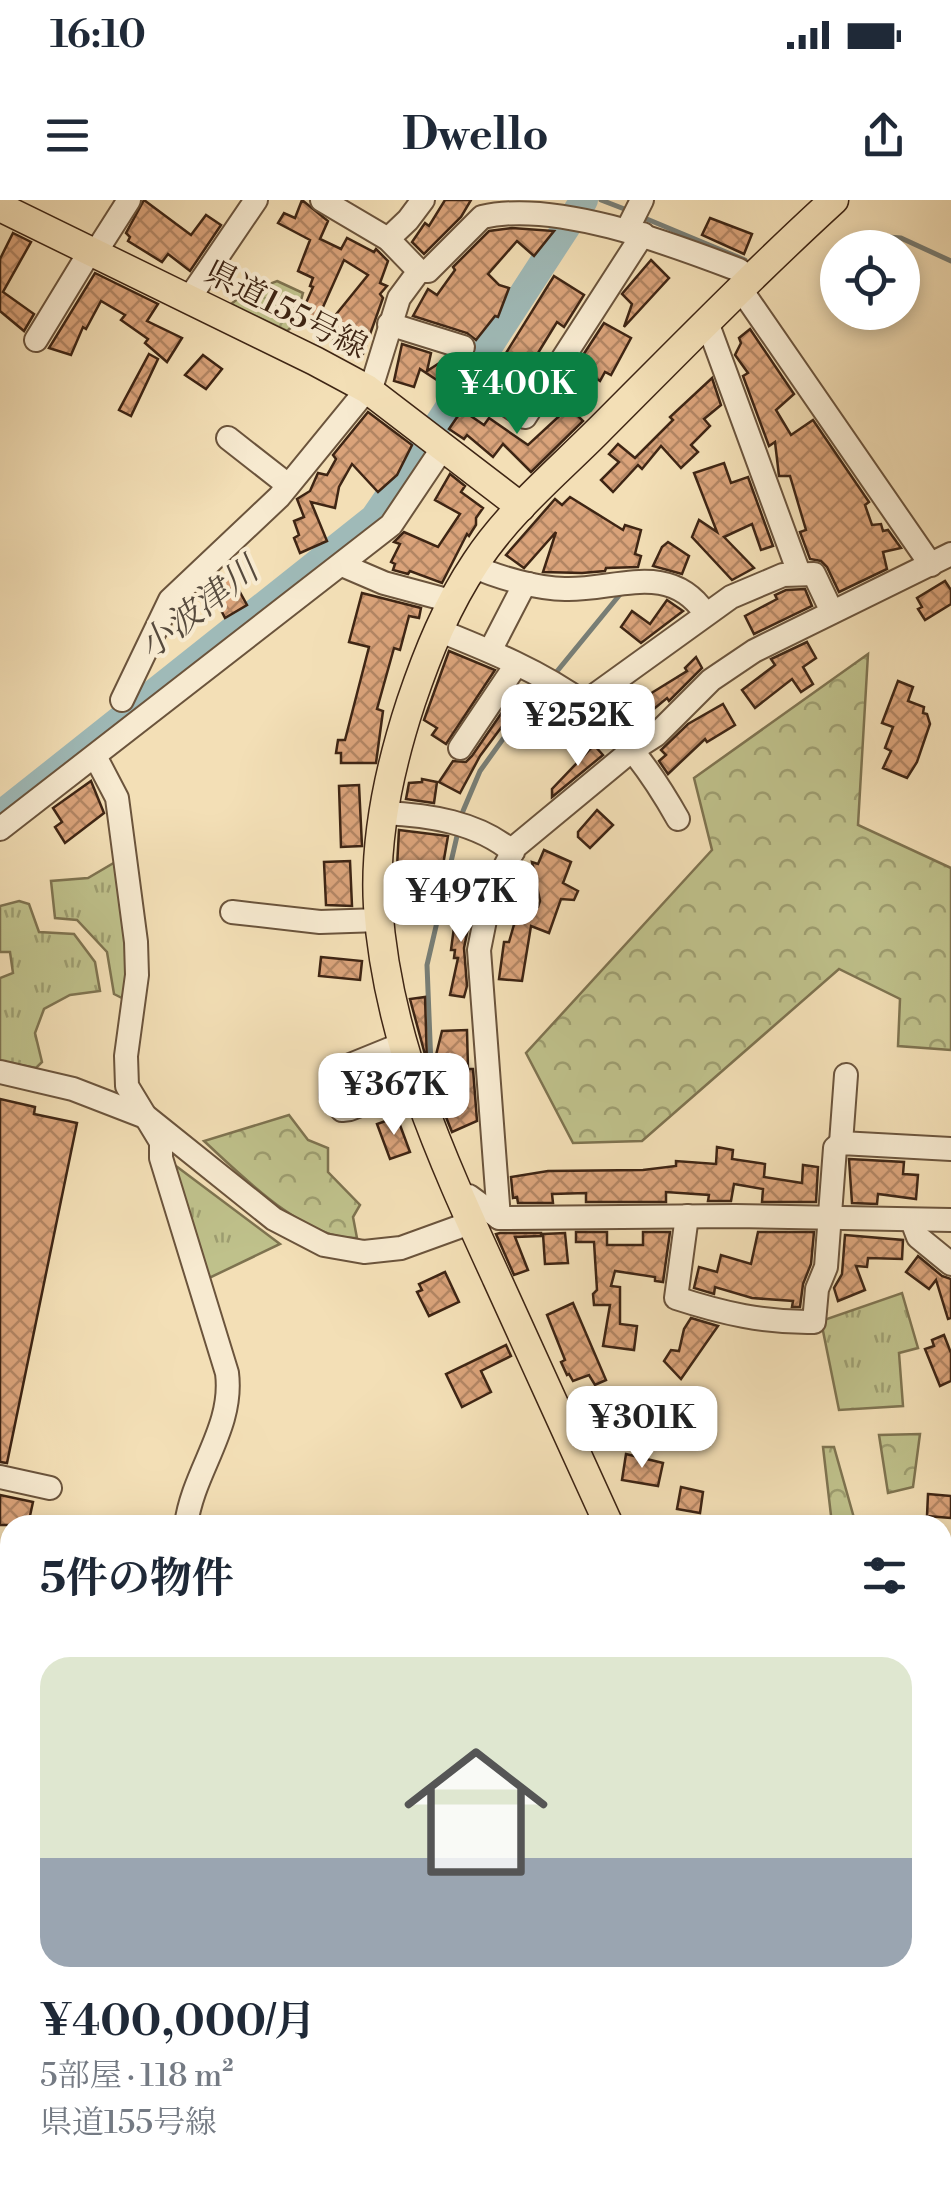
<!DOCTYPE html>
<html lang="ja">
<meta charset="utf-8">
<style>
body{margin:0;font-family:"Libre Bodoni","Noto Serif JP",serif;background:#f2f2f3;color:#1f2937;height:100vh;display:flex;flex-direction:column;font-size:38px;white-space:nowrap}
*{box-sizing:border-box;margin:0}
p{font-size:32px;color:#747a83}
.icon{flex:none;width:55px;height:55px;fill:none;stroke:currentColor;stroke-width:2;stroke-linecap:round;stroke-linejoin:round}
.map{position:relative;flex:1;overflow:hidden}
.sheet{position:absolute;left:0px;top:1315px;width:952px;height:672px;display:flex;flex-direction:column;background:#fff;border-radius:30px 30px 0 0;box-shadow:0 5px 15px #0003}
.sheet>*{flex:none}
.fabs{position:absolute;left:820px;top:30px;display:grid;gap:20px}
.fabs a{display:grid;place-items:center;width:100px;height:100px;border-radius:50%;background:#fff;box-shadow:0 5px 15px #0003;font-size:50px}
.price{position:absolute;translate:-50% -85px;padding:0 22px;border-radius:20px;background:#fff;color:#222;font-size:32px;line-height:65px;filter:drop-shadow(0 2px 5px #0008)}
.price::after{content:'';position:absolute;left:50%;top:60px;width:30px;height:22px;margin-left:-15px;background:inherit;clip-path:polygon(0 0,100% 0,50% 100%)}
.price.on{background:#0b8043;color:#fff}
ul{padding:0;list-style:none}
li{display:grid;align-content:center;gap:20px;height:530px;padding:0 40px}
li+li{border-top:2px solid #e0e1e3}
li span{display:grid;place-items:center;height:310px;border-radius:30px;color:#555}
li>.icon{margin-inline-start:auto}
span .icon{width:180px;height:180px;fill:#fffc;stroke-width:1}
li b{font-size:42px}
h2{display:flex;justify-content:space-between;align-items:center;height:120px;padding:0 40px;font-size:42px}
.status{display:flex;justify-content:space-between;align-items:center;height:70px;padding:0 50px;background:#fff;direction:ltr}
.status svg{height:28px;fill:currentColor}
header{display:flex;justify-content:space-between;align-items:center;height:130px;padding:0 40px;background:#fff;font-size:45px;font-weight:700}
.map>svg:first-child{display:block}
</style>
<div class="status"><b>16:10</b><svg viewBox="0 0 49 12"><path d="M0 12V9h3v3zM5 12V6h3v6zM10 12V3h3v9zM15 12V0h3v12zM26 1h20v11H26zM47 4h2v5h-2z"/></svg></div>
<header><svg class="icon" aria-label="menu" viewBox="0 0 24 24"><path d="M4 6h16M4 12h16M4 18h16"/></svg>Dwello<svg class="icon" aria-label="share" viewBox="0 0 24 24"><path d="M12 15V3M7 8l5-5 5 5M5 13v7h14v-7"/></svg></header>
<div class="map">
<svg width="951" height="1987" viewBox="0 0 951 1987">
<defs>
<pattern id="grass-tufts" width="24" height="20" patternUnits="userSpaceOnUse" patternTransform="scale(2.5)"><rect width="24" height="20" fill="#bfc18b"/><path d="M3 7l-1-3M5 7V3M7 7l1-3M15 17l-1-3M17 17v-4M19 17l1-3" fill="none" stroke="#9d9d70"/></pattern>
<pattern id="forest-crowns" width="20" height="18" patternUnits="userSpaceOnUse" patternTransform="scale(2.5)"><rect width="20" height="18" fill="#bfc18b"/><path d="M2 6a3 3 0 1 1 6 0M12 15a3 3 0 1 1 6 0" fill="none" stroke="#9d9d70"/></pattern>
<pattern id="building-cross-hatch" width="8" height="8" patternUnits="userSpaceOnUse" patternTransform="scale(2.5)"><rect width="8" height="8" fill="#daa37a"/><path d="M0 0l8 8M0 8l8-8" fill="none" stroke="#b28563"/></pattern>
</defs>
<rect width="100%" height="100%" fill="#f3dfb6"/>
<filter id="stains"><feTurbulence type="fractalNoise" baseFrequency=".002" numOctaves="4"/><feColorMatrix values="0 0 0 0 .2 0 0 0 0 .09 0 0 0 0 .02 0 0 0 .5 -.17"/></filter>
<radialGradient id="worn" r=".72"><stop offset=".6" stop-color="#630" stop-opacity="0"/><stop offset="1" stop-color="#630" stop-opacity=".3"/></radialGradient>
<!-- grass -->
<g fill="url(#grass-tufts)" stroke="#7e7350" stroke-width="2.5">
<polygon points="117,661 131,765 122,798 114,794 107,752 77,720 55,718 51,681 88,678"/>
<polygon points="19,701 29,704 39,732 74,734 95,762 100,791 70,795 44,809 35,833 42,862 36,868 0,861 0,778 13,773 10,752 0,752 0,706"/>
<polygon points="168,960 280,1044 207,1079"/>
<polygon points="902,1093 918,1148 899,1153 903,1206 839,1210 821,1121"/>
</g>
<!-- forest -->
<g fill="url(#forest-crowns)" stroke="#7e7350" stroke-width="2.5">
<polygon points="277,81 303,93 294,125 287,131 231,104 244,94"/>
<polygon points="868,454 858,625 951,668 951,850 898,846 900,799 839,769 642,941 573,943 526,853 712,650 694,578"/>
<path d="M289 915 308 940 328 948V972L360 1005 353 1017 357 1038C305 1041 240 974 204 941Z"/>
<polygon points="920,1234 913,1287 888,1293 879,1235"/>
<polygon points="823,1247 834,1247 856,1325 819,1325 832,1324"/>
</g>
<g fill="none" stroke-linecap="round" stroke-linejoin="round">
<!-- stream -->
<g stroke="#787e76" stroke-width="5">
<polyline points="601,0 627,10"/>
<polyline points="642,17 745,60"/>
<polyline points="862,35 901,38 951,61"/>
<polyline points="554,475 622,392"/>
<polyline points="528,506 544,487"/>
<polyline points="463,611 480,571 521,514"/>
<polyline points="431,866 427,765 457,636"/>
</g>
<!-- river -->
<g stroke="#9fbab8" stroke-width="28">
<polyline points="439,223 584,0"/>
<polyline points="0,615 374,318 425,244"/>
</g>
</g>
<!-- building -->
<g fill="url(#building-cross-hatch)" stroke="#3e2514" stroke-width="2.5">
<polygon points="144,0 191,35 206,15 221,25 190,71 168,54 162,62 128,41 130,37 126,33"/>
<polygon points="302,0 328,21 320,39 341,49 347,38 374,52 376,49 388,61 380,83 387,86 380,94 383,98 363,154 332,145 336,131 325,128 368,75 344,60 315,125 299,119 313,87 310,86 313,78 298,71 310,40 278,23 284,13 295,18"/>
<polygon points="445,0 471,0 461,17 424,54 412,42 425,23 429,26"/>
<polygon points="710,18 752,34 744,54 702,35"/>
<polygon points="512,28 554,31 534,56 517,41 488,74 499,85 509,88 498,117 495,116 476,140 467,133 413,116 428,89 437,95 455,70 453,67 489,31"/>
<polygon points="13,33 31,42 3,92 34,114 24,131 0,111 0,59"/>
<polygon points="651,60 669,78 624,127 632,104 622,94"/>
<polygon points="95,73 158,104 147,121 182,138 167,162 145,143 148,139 121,120 125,115 101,101 86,129 83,127 71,155 49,148"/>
<polygon points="554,76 584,95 564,127 557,122 538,153 545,158 526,188 496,169"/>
<polygon points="604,123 631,138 611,175 605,172 600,181 594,177 591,181 574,169"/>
<polygon points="750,129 794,194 776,210 791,235 813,220 869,302 865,305 872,325 881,324 883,331 888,330 901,348 883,352 887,369 839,392 827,367 821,361 810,359 800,332 806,330 790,276 779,276 775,242 769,246 743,176 748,173 735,155 741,143 739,138"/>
<polygon points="402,144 431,153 427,171 447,158 465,162 449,188 420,169 414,187 394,181"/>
<polygon points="149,154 158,159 131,216 119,210"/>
<polygon points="203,155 222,169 206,189 185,175"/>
<polygon points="712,178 721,205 704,219 710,226 691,245 698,252 681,268 661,246 642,269 638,265 613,292 601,280 619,262 609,254 618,244 635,258 673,220 670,217"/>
<polygon points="569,207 583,221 531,272 503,244 493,257 467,235 464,239 449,229 462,210 484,225 489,218 528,245"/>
<polygon points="368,212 412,245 397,275 378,292 352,264 339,287 335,308 311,302 327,341 300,353 294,338 299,335 294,321 304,317 297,299 310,291 318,273 327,275 336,259 333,255"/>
<polygon points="724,263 731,283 748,277 773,346 761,350 752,324 724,337 754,368 732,380 692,337 699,320 717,332 694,273"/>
<polygon points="450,274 465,286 461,292 483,308 476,318 476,325 469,336 467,334 442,383 410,371 408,374 393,370 395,364 391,362 400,344 394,342 404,332 438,347 460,314 435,300"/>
<polygon points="570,297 623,330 625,325 641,330 635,354 641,356 638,367 606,368 605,371 582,373 543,372 556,332 524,368 506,355 555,299 562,305"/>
<polygon points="668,342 689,356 682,374 653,366 662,347"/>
<polygon points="230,374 247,405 225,418 209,386"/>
<polygon points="945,381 951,390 951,404 925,420 918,409 922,407 917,398"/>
<polygon points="805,389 812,406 754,434 745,416 777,399 775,395 786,390"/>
<polygon points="362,393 421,408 419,418 409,416 400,450 394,448 377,509 383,511 376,563 341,563 341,553 336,553 338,540 345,540 369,447 349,442"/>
<polygon points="667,400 683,411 641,443 621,427 632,411 650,424"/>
<polygon points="807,442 816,458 803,467 813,484 801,492 792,479 755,508 742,490 775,465 771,459"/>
<polygon points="449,451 495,470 446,544 432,535 437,528 424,520"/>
<polygon points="696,457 702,468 669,501 667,498 632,527 615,510 638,489 645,497 687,471 685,468"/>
<polygon points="898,481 913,487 908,501 924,507 923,513 927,514 930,524 917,562 907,578 883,568 891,551 885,548 893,527 882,523"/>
<polygon points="516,492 538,508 544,501 561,513 568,511 580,519 567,539 548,529 543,536 512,513 480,556 460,593 439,582 453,561 466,562 472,556"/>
<polygon points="723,504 735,525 707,542 705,539 668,574 659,561 666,555 661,550 688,524"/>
<polygon points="594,545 603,555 552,597 552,589"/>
<polygon points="422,579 437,582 434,603 406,599 409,583 422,582"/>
<polygon points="91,581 104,613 65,643 55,627 62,622 53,608"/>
<polygon points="359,585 362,646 341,647 339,586"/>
<polygon points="597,610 613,625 590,648 578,637 578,632"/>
<polygon points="399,630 448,636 438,694 408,688 411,704 395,704"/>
<polygon points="544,650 571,662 563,683 578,691 574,700 561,699 549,733 531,726 522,781 499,779 504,742 509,742 515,721 505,716 509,704 538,707 540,701 532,662 538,664"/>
<polygon points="350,661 352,706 326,705 324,662"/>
<polygon points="458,697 474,699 464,748 467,786 464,797 450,795 458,758 454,758 455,750 451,750"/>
<polygon points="321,757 362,761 360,780 319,776"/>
<polygon points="425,797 427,862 410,799"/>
<polygon points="467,830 468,869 473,869 477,921 452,932 444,912 450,910 444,868 437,868 436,855 442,831"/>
<polygon points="0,899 35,907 34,914 77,923 7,1263 0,1262"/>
<polygon points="397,917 410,952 390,959 377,924"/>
<polygon points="717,947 733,950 732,959 765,964 764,977 802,983 803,965 818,967 816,1002 762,1002 763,989 734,984 731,1001 708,1001 709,995 666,992 666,1002 586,1002 586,993 552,994 553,1003 518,1003 517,997 513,998 511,977 548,971 643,970 676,966 676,961 716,964"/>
<polygon points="849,959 904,962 903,974 918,975 916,999 878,994 877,1004 852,1003"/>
<polygon points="576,1032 607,1032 607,1045 643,1045 643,1032 670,1032 663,1082 655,1081 655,1077 615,1071 611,1086 620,1087 620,1124 637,1126 634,1150 603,1146 610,1105 594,1105 593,1094 597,1090 594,1042 576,1042"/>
<polygon points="758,1032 814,1032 811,1064 803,1084 800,1107 792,1107 793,1101 752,1098 715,1087 714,1094 694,1088 699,1067 717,1072 721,1055 751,1064"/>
<polygon points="500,1033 541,1033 541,1036 515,1037 528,1070 514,1075 496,1034"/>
<polygon points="565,1033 568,1063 545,1064 543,1034"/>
<polygon points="845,1035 903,1040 902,1059 868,1058 867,1067 856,1066 865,1090 838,1101 834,1088 842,1074"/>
<polygon points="918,1056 942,1076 951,1079 951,1118 948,1119 936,1080 929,1089 906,1072"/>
<polygon points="445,1072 459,1102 429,1116 417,1092 422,1090 419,1084"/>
<polygon points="573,1103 606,1180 595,1185 589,1175 573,1181 569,1174 567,1175 561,1162 565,1160 547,1115"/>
<polygon points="691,1118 718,1126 681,1179 664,1161 671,1150 679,1151 684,1129"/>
<polygon points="944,1135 951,1153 951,1181 940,1186 925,1149 934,1146 932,1140"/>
<polygon points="506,1145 511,1156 481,1171 491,1192 462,1207 446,1174"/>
<polygon points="626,1254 663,1263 658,1286 622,1280"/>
<polygon points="681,1287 703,1292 700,1313 677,1309"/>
<polygon points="928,1294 951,1296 951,1318 927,1316"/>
<polygon points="0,1295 33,1302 28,1325 0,1325"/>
</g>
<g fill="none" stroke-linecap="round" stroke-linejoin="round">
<!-- minor casing -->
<g stroke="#6b543c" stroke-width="26">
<g id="minor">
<polyline points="628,28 642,0"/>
<polyline points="388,39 408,20 423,0"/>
<polyline points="94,55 129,0"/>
<path d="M419 71H428L482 17C556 0 668 43 739 70L749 79"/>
<polyline points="740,88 931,365"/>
<polyline points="188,100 256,0"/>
<polyline points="707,122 799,373"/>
<polyline points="389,124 463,147"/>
<polyline points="36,140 89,53"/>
<polyline points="485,190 525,217 643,34"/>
<polyline points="228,238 288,285"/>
<polyline points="342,365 384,383 451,401"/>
<path d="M473 366C496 377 539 389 565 389 614 391 669 360 705 413"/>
<path d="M438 430C488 450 542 472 585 504 624 533 655 578 678 619"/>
<polyline points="490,451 522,389 529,384"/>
<polyline points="122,500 170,400 279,297 373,182 399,98 419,71 388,39 322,0"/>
<polyline points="584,503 731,397 783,375 814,374 832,412"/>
<polyline points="460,548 516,465"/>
<path d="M95 556 117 598 136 742 137 775 126 856 127 886 161 942V958L227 1173C234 1228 193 1271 186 1325"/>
<path d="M384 613C429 615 477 622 513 652"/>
<polyline points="0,629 391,325 444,246"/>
<polyline points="232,712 320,722 380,720"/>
<polyline points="402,844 338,870 332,876 331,896 342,910 350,909 414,884"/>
<polyline points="0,872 73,889 148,918 274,1019 324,1045 364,1052 401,1048 470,1023 469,996 499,1018 735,1016 951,1020"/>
<polyline points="841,943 846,875"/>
<path d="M687 1016 676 1098C722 1113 765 1123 814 1122L817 1089 826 1067 835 948 841 943 951 949"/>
<polyline points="499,1018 479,750 490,695 515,647 631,551 656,535 711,480 754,451 951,354"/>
<polyline points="912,1021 918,1037 951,1064"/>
<polyline points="0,1277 50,1288"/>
<polyline points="942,1385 951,1384"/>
<polyline points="942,1438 951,1410"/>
<polyline points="942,1471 951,1471"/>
<polyline points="942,1745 951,1739"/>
<polyline points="942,1786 951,1789"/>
<polyline points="122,1987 124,1978"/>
</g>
</g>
<!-- major casing -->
<g stroke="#3e2514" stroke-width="31">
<g id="major">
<polyline points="0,7 315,161 367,189 521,307"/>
<path d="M609 1325C572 1243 534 1161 497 1079 442 959 387 840 378 706 374 638 390 566 411 502 428 452 447 405 476 362 508 313 556 273 597 232 675 154 752 75 834 0"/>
<polyline points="589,1987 593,1978"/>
</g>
</g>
<!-- minor -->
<use href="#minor" stroke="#f7ead0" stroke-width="22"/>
<!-- major -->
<use href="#major" stroke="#f3dfb6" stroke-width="28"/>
</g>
<g text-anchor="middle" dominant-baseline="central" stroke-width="8" stroke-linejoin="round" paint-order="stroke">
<!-- street labels -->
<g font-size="32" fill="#3e2514" stroke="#f7ead0">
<text transform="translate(286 110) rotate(27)">県道155号線</text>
</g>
<!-- water labels -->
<g font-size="35" font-style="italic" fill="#564a3d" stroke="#f7ead0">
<text transform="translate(199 409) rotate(-38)">小波津川</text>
</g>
</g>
<rect width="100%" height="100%" filter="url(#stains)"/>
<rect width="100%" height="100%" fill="url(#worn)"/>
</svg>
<div class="fabs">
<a><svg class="icon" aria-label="locate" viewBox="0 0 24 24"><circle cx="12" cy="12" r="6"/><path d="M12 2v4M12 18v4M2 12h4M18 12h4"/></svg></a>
</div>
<b class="price on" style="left:517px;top:237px">¥400K</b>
<b class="price" style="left:578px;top:569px">¥252K</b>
<b class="price" style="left:461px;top:745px">¥497K</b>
<b class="price" style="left:394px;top:938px">¥367K</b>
<b class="price" style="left:642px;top:1271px">¥301K</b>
<section class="sheet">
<h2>5件の物件<svg class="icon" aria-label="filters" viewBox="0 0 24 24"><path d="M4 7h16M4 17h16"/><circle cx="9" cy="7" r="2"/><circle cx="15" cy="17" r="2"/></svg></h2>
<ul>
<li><span style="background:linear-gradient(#dfe7d0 65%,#9aa5b1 0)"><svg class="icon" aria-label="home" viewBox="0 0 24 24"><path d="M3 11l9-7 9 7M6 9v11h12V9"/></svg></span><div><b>¥400,000/月</b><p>5部屋 · 118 m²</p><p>県道155号線</p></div></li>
</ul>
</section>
</div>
